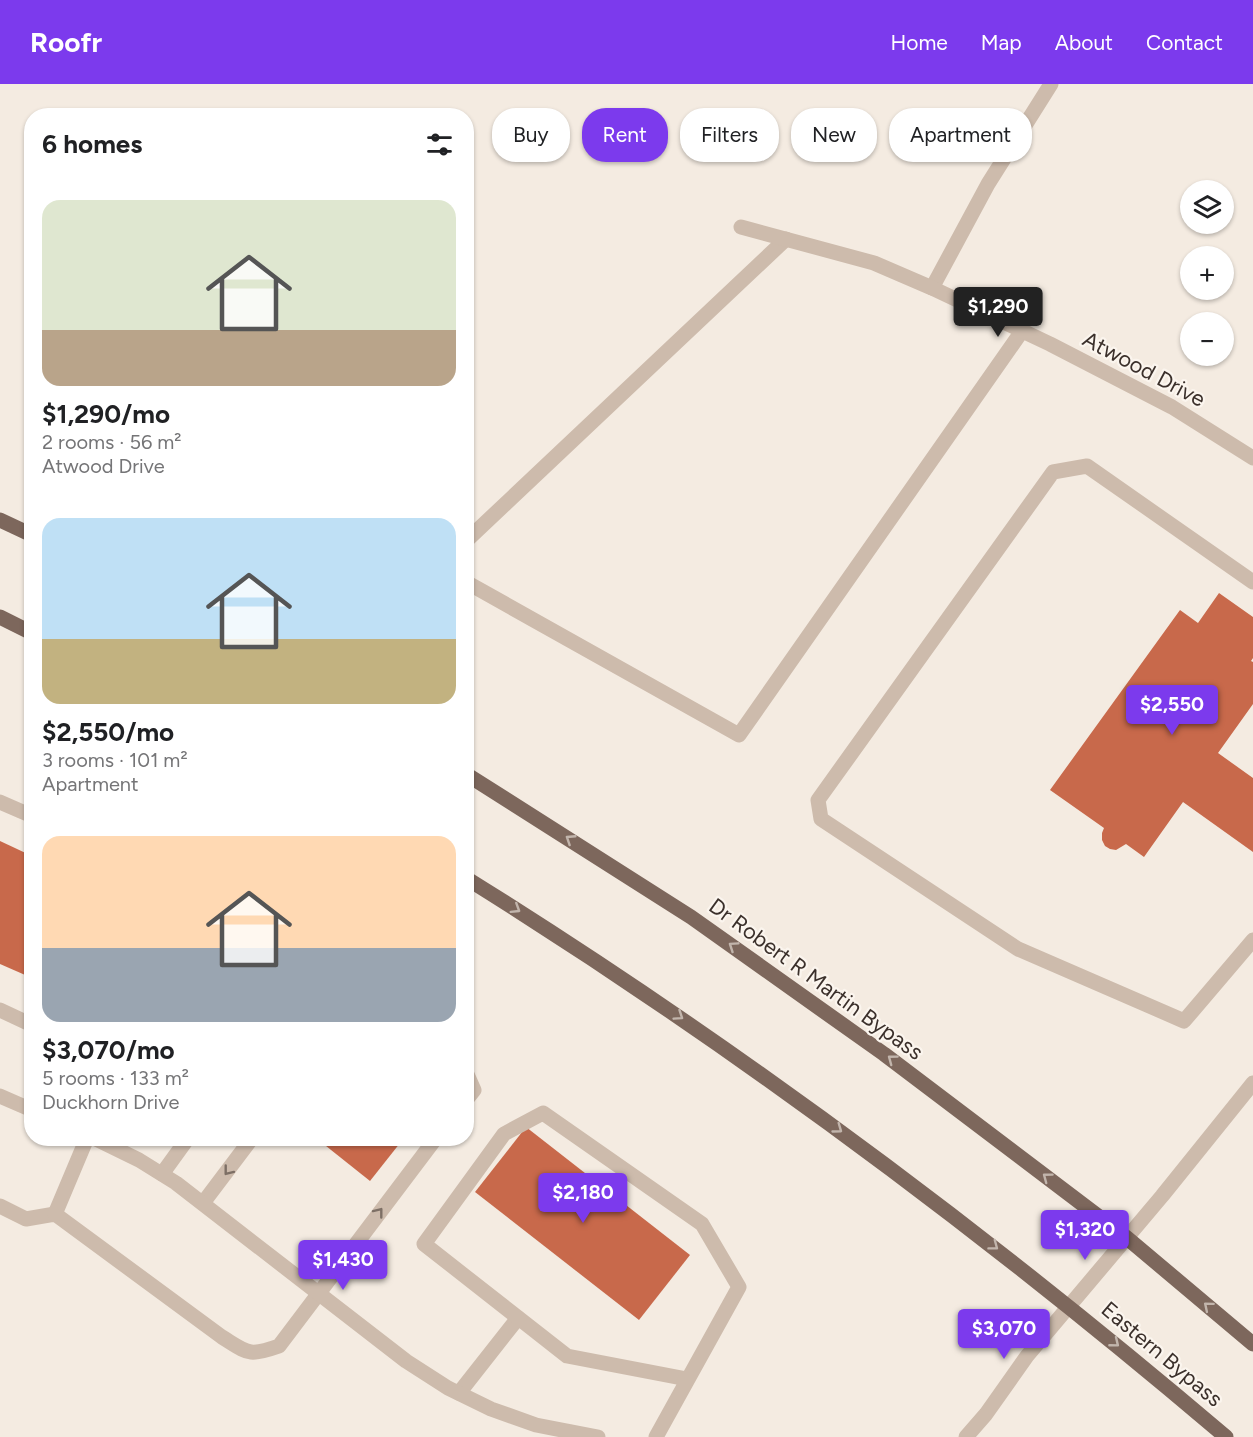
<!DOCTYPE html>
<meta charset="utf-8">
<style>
body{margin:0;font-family:Figtree,sans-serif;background:#f6f6f6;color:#202124;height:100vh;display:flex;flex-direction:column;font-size:22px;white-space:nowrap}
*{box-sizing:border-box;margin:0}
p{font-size:20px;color:#757577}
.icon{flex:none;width:33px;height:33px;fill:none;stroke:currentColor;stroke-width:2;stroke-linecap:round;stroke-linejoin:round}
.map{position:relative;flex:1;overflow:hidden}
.drawer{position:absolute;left:24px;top:24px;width:450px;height:1038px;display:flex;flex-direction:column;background:#fff;border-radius:24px;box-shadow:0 2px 4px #0004}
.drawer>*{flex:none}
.guide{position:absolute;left:492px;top:24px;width:570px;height:54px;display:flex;gap:12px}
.tools{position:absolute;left:1180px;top:96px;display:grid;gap:12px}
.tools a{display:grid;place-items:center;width:54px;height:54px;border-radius:50%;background:#fff;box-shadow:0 2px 4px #0004;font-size:30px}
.price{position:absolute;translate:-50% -51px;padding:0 14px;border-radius:6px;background:#7c3aed;color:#fff;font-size:20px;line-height:39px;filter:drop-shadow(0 2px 3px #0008)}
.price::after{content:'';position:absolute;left:50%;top:36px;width:18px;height:14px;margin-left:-9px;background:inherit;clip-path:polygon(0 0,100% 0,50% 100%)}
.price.selected{background:#222;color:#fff}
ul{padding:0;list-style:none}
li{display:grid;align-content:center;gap:12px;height:318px;padding:0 18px}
li span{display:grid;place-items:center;height:186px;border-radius:18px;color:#555}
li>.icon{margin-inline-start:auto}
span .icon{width:108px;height:108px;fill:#fffc;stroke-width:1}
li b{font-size:26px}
h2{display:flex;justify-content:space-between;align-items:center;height:72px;padding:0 18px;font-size:26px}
.tag{padding:0 21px;border-radius:24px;background:#fff;box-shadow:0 2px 4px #0004;font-size:21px;line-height:54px}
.tag.selected{background:#7c3aed;color:#fff}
header{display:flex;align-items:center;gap:36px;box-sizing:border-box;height:84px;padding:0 30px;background:#7c3aed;color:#fff}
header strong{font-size:28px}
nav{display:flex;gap:33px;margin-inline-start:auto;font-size:21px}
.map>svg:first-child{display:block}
</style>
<header>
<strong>Roofr</strong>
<nav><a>Home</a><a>Map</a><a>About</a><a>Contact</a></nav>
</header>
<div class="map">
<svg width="1253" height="1353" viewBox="0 0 1253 1353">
<rect width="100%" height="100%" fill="#f4ebe1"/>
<!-- building -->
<g fill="#c8694b">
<polygon points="1219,509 1253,533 1253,574 1251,577 1253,578 1253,620 1218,669 1253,694 1253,768 1183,718 1144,773 1126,760 1116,766 1110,765 1105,762 1102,756 1102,749 1104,744 1050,706 1180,526 1198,539"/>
<polygon points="0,757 32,772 32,894 0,880"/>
<polygon points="526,1043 690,1171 639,1236 475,1108"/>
<polygon points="316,1054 404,1054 370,1097"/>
</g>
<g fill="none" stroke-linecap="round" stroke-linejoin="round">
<!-- service -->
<g stroke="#cdbbac" stroke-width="15">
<polyline points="932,204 988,100 1051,0"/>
<polyline points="466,457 786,155"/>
<polyline points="466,498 739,651 1022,247"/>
<polyline points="1253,498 1087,382 1053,388 818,716 821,735 1018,865 1184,937 1253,856"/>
<polyline points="0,718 32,732"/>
<polyline points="0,926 32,941"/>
<polyline points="466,988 474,1006 466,1016"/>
<polyline points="162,1090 188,1054"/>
<polyline points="203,1119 252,1054"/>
<path d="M0 1122 26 1135 55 1130 222 1253C248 1269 248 1273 279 1262L436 1054"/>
<polyline points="55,1130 87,1054"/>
<polyline points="459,1309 518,1234"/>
<polyline points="656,1353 739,1203 702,1140 543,1029 504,1050 424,1160 567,1272 687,1295"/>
</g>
<!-- minor -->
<g stroke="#cdbbac" stroke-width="15">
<polyline points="741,143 874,179 932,204 1050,260 1172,323 1253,374"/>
<polyline points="0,1012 32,1026"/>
<polyline points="94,1054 139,1076 176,1099 406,1277 448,1304 491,1325 536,1341 598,1353"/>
<polyline points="966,1353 986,1330 1027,1272 1162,1112 1253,999"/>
</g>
<!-- primary -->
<g stroke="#7d675c" stroke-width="15">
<polyline points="0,436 32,451"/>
<polyline points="0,533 32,549"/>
<polyline points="466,690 691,833 884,970 1127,1154 1253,1260"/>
<path d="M466 794C734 961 986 1149 1226 1353"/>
</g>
</g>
<!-- one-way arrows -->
<defs><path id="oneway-chevron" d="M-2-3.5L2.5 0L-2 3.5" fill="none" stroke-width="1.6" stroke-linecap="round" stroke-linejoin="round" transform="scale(1.5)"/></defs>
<g stroke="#c2b5ac">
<use href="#oneway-chevron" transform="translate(570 755) rotate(-147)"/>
<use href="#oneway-chevron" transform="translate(516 825) rotate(32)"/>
<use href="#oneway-chevron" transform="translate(733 862) rotate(-146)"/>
<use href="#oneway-chevron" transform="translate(679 932) rotate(34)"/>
<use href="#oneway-chevron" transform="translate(892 975) rotate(-143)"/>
<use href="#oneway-chevron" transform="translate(838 1045) rotate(36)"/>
<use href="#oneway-chevron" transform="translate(1047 1093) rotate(-143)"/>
<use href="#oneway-chevron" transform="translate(994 1162) rotate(37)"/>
<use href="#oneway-chevron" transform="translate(1208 1222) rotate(-140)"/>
<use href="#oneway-chevron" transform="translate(1115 1259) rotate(39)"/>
</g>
<g stroke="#7d6f65">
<use href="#oneway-chevron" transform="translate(228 1087) rotate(128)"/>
<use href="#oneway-chevron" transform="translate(379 1128) rotate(-52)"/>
</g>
<g text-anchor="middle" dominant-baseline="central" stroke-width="4.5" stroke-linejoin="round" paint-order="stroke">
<!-- street labels -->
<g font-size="22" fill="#3b302b" stroke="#fbf5ee">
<text transform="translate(1144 285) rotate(28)">Atwood Drive</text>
<text transform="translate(816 895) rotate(36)">Dr Robert R Martin Bypass</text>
<text transform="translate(1162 1270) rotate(40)">Eastern Bypass</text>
</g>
</g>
</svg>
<div class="tools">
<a><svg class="icon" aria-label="layers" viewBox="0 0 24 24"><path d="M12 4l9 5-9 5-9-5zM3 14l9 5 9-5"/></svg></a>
<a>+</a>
<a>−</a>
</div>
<b class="price selected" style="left:998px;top:254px">$1,290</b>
<b class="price" style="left:1172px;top:652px">$2,550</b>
<b class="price" style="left:583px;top:1140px">$2,180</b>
<b class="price" style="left:1085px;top:1177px">$1,320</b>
<b class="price" style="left:343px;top:1207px">$1,430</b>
<b class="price" style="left:1004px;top:1276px">$3,070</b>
<div class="guide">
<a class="tag">Buy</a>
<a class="tag selected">Rent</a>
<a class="tag">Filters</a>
<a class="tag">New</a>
<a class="tag">Apartment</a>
</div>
<section class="drawer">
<h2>6 homes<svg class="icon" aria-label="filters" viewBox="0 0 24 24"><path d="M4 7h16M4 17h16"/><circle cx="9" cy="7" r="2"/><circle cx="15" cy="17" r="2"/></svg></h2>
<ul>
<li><span style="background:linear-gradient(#dfe7d0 70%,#b9a48a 0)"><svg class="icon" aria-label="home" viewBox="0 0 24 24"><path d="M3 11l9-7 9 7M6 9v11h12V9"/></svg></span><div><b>$1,290/mo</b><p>2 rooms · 56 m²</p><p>Atwood Drive</p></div></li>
<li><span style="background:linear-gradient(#bfe0f5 65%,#c2b280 0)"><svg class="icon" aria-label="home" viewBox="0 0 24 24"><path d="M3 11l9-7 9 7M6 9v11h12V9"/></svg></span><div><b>$2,550/mo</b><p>3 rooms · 101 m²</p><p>Apartment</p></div></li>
<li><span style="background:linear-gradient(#ffd9b3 60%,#9aa5b1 0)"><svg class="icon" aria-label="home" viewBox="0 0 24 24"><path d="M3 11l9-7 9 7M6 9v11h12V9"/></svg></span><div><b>$3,070/mo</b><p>5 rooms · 133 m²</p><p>Duckhorn Drive</p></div></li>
</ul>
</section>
</div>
